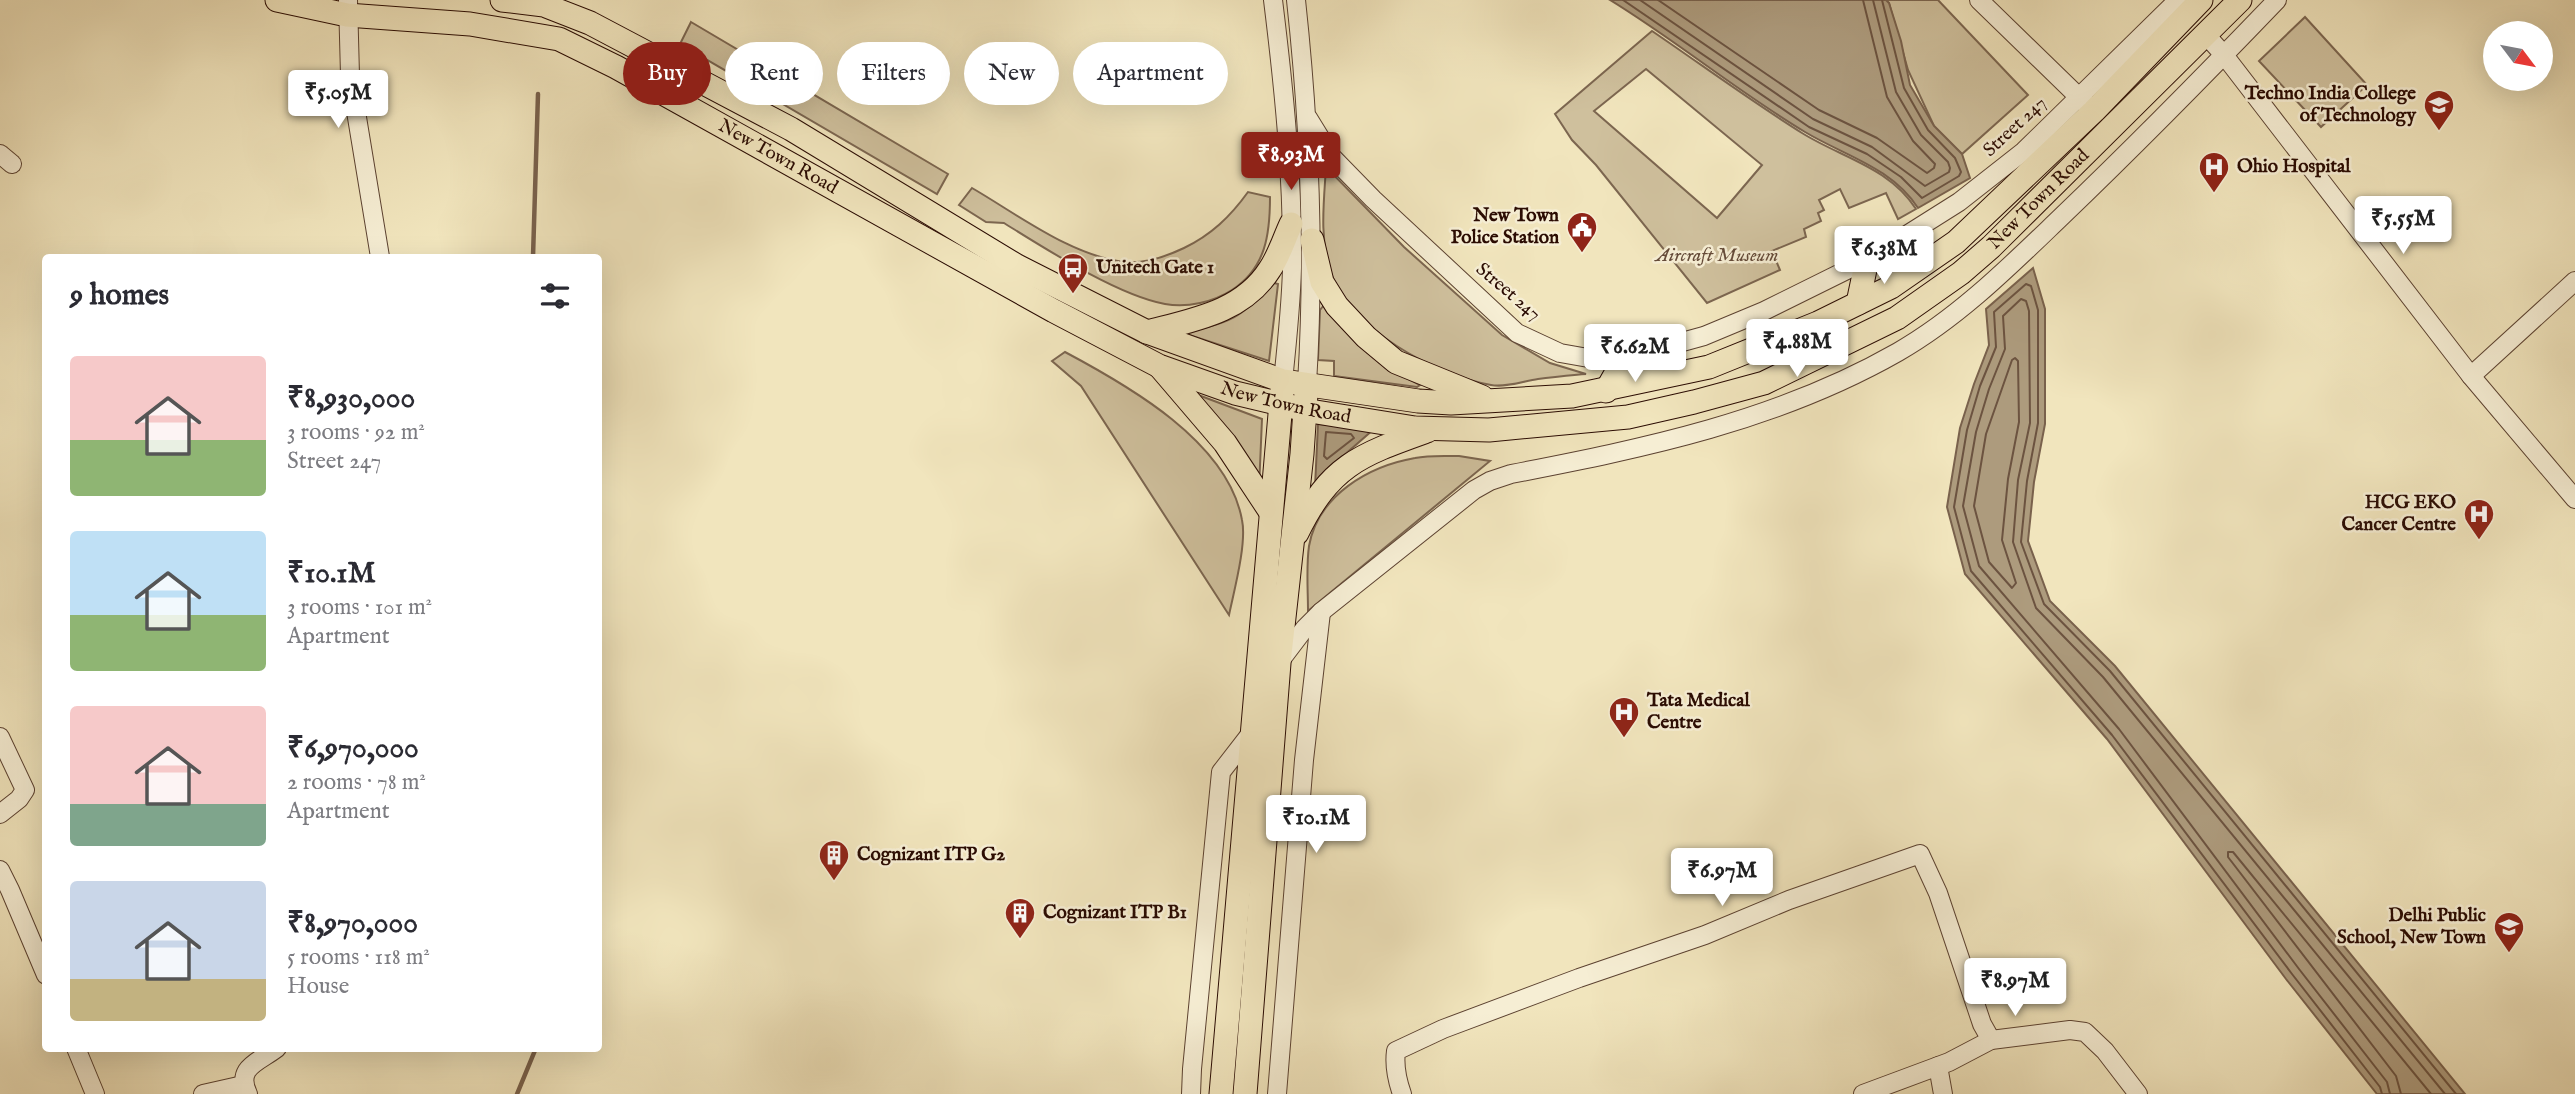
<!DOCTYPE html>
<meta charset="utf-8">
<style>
body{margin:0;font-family:"IM FELL English",serif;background:#f7f7f7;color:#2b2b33;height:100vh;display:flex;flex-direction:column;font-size:26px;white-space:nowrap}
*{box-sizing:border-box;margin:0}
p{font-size:23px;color:#7c7c81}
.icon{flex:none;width:38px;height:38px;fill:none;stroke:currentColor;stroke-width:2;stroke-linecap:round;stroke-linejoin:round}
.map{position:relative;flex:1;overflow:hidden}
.sheet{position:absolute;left:42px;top:254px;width:560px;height:798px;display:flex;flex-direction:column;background:#fff;border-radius:7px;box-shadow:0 7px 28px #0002}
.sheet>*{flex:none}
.top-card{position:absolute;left:623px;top:42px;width:665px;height:63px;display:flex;gap:14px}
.needle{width:46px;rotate:122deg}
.controls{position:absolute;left:2483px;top:21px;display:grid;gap:14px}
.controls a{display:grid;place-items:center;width:70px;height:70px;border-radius:50%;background:#fff;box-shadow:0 7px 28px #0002;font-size:35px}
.price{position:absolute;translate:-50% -60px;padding:0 16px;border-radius:7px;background:#fff;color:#222;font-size:23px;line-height:46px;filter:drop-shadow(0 2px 4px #0008)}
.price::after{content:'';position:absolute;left:50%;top:42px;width:21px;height:16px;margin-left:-10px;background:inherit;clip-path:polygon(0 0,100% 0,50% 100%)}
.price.selected{background:#8f2418;color:#fff}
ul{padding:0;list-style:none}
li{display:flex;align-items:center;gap:21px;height:175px;padding:0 28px}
li span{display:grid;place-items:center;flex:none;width:196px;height:140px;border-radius:7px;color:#555}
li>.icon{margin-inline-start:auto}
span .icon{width:84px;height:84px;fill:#fffc;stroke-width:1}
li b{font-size:30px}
h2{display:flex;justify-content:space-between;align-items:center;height:84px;padding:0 28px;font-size:30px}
.pill{padding:0 24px;border-radius:32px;background:#fff;box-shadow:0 7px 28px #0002;font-size:24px;line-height:63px}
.pill.selected{background:#8f2418;color:#fff}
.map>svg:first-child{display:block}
</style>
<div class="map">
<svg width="2575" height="1094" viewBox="0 0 2575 1094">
<rect width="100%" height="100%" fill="#f1e5bd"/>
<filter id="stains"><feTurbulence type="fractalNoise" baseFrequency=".00286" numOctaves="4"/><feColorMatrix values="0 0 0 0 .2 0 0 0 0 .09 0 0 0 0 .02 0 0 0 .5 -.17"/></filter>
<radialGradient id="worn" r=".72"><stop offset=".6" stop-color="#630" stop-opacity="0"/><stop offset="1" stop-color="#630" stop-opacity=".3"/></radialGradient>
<!-- green -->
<g fill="#cfc09d" stroke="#7c6650" stroke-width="2" fill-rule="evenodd">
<polygon points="1885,0 1938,0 2028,95 1962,154 1934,126 1908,70 1889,3"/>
<polygon points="2305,17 2367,85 2321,127 2259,61"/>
<polygon points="691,22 948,174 937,194 680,44"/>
<path d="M1652 31C1702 65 1751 101 1802 133 1842 158 1889 167 1916 209L1898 219 1886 193 1849 208 1840 189 1819 200 1824 210 1818 213 1821 221 1804 229 1806 237 1772 251 1780 270 1707 303 1596 165 1572 140 1555 114ZM1646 69 1762 165 1717 218 1594 111Z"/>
<path d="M1326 167 1404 247 1502 335 1550 363 1586 374C1570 375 1554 377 1538 379 1524 381 1505 388 1491 385 1435 375 1350 329 1331 273 1319 239 1324 201 1326 167Z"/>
<path d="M972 188C1017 214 1074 258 1127 262 1146 264 1167 256 1184 248 1211 235 1230 217 1248 192L1270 197C1270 234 1266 268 1232 290 1213 302 1188 308 1165 304 1117 295 1046 249 1004 223L986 222 959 205Z"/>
<path d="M1274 283 1278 284 1269 361 1183 333C1231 322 1240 319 1274 283Z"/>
<polygon points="1324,305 1395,372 1420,385 1417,387 1334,376 1334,361 1318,360 1320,310"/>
<path d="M1065 352C1129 386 1228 442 1242 520 1247 543 1234 591 1229 615L1081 386 1052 361Z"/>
<polygon points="1193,393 1262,419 1259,489"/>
<path d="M1459 456 1490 461 1308 611C1308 590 1306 567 1309 546 1318 495 1369 466 1415 458 1429 455 1444 456 1459 456Z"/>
</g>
<!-- water -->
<g fill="#ad9b7d" stroke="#79614c" stroke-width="2">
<path d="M1610 0H1886L1889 3 1901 41 1910 85 1934 126 1962 154 1970 178 1918 208C1891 167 1845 156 1805 132 1738 92 1677 41 1610 0Z"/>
<polygon points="2033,268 2045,309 2045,424 2034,482 2028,541 2050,601 2115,666 2465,1094 2377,1094 2286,979 2107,739 1965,574 1947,507 1960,428 1974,384 1989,345 1986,309"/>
<polygon points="1318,424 1374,429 1334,464 1315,487"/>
</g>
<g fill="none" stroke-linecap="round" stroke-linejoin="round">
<!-- shore -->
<g stroke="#6c5340" stroke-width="2">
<polyline points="1623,0 1809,127 1867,154 1901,177 1922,198 1959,176 1961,172 1955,158 1928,130 1904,88 1882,0"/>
<polyline points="1640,0 1813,119 1872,147 1925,186 1949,172 1950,168 1948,162 1921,135 1896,92 1873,0"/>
<polyline points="1658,0 1819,110 1877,138 1927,173 1934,168 1935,164 1913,141 1887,97 1863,0"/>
<polygon points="2015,358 2018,361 2019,422 2008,479 2002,540 2016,583 2012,588 1989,562 1974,506 1986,434 2012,360"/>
<polygon points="1326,432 1351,434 1354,438 1327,459 1324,456"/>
<polyline points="2382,1094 2380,1087 2292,974 2112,735 1971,571 1954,507 1967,430 1980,386 1996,347 1994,312 2026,284 2031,286 2038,310 2038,423 2027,481 2021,542 2044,604 2110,671 2456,1094"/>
<polyline points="2390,1094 2387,1082 2299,969 2119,729 1979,566 1963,506 1976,432 1989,389 2005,349 2003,316 2021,299 2026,301 2029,311 2030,423 2018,480 2013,542 2036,608 2103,677 2445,1094"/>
<polyline points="2401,1094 2396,1076 2228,857 2228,852 2233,852 2431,1094"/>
</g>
<!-- stream -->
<g stroke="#79614c" stroke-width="4.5">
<polyline points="533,257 538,94"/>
<polyline points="517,1094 536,1048"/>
</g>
<!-- minor casing -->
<g stroke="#5c4231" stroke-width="20">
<g id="minor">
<polyline points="348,0 350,75 380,257"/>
<path d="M1273 0C1284 89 1293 178 1292 268 1291 306 1287 343 1283 381"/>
<path d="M1296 0C1310 129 1315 255 1307 384"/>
<polyline points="1979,0 2086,104"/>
<polyline points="2206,35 2224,55 2471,376 2575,499"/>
<polyline points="1308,118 1332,157 1373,199 1517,333 1560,353 1594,359 1635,355 1704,336 1764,311 1867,260 1959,202 2024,151 2178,0"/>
<polyline points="0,154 12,164"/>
<polyline points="2471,376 2575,281"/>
<path d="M1280 661 1305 628 1321 612 1474 490 1490 481 1511 474C1645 448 1777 421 1898 352 1959 317 2010 266 2060 218 2134 147 2206 74 2277 0"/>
<polyline points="0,737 25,790 19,799 0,814"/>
<polyline points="0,870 10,890 46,975"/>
<polyline points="76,1048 95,1094"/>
<polyline points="1938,1066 1943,1094"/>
<polyline points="203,1094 243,1085"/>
<path d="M248 1094C235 1067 259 1062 277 1048"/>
<polyline points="1191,1094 1192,1069 1221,772 1252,732"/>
<polyline points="1277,1094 1304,760 1321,612"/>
<path d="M1402 1094C1397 1080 1394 1066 1396 1051L1443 1029 1579 978 1705 935 1789 900 1920 854 1938 893 1982 1024 1991 1040"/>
<polyline points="1863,1094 1949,1062 1991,1040 2070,1030 2085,1032 2105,1051 2138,1094"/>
</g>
</g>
<!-- major casing -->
<g stroke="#2a0b02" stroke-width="25">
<g id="major">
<path id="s1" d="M277 0 347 15 470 24 559 39 616 67 1054 311 1159 366 1235 393 1310 411 1415 428 1489 430 1628 417 1694 402 1764 383 1897 318 1961 273 1991 247 2240 0"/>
<polyline points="502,0 544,5 590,23 791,129 1017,266 1147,332 1283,381 1418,401 1451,403 1572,396 1709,367 1818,323 1891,287 1956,242 2094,111 2201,0"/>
<polyline points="1312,240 1322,282 1337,306 1366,337 1396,362 1482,397"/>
<polyline points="1858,303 1867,260"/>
<path d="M1147 332C1193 320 1243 312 1270 269 1279 256 1284 239 1291 224"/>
<polyline points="1160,367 1225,443 1270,511"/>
<polyline points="1606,391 1626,356"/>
<path d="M1297 533C1330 465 1360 455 1427 431"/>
<polyline points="1221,1094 1282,391"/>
<polyline points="1245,1094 1279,663 1302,454 1306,394"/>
</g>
</g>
<!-- minor -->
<use href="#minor" stroke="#f6eed4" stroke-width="18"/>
<!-- major -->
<use href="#major" stroke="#f1e5bd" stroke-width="23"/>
</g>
<!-- icons -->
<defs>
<g id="university-pin" transform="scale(1.575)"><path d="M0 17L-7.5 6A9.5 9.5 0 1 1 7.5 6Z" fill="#8f2418" stroke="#f6eed4"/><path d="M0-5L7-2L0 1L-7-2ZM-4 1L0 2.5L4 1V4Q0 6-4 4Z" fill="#fff"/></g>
<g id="hospital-pin" transform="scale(1.575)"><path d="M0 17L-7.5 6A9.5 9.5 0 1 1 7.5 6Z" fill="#8f2418" stroke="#f6eed4"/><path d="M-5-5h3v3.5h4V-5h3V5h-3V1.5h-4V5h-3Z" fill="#fff"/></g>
<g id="civic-pin" transform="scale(1.575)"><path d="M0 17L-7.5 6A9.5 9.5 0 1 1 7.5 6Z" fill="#8f2418" stroke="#f6eed4"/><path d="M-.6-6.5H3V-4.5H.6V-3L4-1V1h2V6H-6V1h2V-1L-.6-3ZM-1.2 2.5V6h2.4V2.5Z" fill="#fff"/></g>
<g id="bus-pin" transform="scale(1.575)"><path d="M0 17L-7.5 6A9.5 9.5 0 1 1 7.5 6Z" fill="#8f2418" stroke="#f6eed4"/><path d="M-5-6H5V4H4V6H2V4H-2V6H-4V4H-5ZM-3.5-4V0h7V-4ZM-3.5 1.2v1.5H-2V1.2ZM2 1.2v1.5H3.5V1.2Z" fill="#fff"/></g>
<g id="building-pin" transform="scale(1.575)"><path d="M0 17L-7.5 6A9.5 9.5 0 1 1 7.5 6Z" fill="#8f2418" stroke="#f6eed4"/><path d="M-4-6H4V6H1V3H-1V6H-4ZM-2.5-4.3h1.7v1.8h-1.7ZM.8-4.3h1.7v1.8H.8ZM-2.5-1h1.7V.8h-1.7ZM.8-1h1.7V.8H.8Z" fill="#fff"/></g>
<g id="school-pin" transform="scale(1.575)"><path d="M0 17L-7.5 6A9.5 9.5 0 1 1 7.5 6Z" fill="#8f2418" stroke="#f6eed4"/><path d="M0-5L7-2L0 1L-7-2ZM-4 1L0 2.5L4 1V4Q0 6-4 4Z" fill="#fff"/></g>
</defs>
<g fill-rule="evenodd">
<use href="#university-pin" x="2439" y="105"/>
<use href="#hospital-pin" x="2214" y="167"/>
<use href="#civic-pin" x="1582" y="227"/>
<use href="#bus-pin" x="1073" y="268"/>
<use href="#hospital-pin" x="2479" y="514"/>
<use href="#hospital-pin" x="1624" y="712"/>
<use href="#building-pin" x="834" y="855"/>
<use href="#building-pin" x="1020" y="913"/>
<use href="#school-pin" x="2509" y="927"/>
</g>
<g text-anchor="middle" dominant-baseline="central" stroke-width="5" stroke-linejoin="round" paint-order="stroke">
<!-- poi labels -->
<g font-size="19" font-weight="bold" fill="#2a0b02" stroke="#f6eed4" text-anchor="start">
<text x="2416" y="94" text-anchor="end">Techno India College<tspan x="2416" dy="22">of Technology</tspan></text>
<text x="2237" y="167">Ohio Hospital</text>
<text x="1559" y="216" text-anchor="end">New Town<tspan x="1559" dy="22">Police Station</tspan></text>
<text x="1096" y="268">Unitech Gate 1</text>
<text x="2456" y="503" text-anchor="end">HCG EKO<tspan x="2456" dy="22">Cancer Centre</tspan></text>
<text x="1647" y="701">Tata Medical<tspan x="1647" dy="22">Centre</tspan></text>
<text x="857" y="855">Cognizant ITP G2</text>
<text x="1043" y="913">Cognizant ITP B1</text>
<text x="2486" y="916" text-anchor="end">Delhi Public<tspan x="2486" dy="22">School, New Town</tspan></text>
</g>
<!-- street labels -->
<g font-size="19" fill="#2a0b02" stroke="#f6eed4">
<text transform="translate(2015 127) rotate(-43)">Street 247</text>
<text stroke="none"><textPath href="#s1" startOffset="534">New Town Road</textPath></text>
<text stroke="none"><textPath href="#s1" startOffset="1920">New Town Road</textPath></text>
<text transform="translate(1508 292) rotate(40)">Street 247</text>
<text stroke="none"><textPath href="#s1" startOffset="1101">New Town Road</textPath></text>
</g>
<!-- park labels -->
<g font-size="19" font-style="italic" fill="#644a38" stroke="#f6eed4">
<text x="1717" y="256">Aircraft Museum</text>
</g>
</g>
<rect width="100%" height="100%" filter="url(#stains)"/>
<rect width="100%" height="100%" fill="url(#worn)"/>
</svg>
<div class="controls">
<a><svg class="needle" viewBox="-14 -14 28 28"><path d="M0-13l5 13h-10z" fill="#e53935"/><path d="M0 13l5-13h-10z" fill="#7c7c81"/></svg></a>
</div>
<b class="price" style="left:338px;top:130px">₹5.05M</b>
<b class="price selected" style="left:1291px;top:192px">₹8.93M</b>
<b class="price" style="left:2403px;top:256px">₹5.55M</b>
<b class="price" style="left:1884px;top:286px">₹6.38M</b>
<b class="price" style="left:1797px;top:379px">₹4.88M</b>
<b class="price" style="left:1635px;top:384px">₹6.62M</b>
<b class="price" style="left:1316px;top:855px">₹10.1M</b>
<b class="price" style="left:1722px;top:908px">₹6.97M</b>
<b class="price" style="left:2015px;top:1018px">₹8.97M</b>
<div class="top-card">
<a class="pill selected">Buy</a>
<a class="pill">Rent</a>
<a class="pill">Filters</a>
<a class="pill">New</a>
<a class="pill">Apartment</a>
</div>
<section class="sheet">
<h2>9 homes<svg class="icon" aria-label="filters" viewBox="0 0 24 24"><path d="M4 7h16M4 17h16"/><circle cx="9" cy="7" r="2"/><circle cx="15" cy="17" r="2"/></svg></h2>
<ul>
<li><span style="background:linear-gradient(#f6c9c9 60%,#8fb573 0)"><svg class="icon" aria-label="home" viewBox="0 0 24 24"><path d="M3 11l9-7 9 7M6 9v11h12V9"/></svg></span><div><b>₹8,930,000</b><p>3 rooms · 92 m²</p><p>Street 247</p></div></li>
<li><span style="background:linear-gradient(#bfe0f5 60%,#8fb573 0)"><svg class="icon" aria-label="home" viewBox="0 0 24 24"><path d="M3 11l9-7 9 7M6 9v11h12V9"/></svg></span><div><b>₹10.1M</b><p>3 rooms · 101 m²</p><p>Apartment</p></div></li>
<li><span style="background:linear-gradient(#f6c9c9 70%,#7fa58c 0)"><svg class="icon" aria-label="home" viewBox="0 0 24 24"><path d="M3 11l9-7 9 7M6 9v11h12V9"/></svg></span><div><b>₹6,970,000</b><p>2 rooms · 78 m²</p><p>Apartment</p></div></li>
<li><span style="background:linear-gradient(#c9d6e8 70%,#c2b280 0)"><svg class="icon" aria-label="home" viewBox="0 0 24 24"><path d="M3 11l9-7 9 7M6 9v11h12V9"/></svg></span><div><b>₹8,970,000</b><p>5 rooms · 118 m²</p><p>House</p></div></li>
</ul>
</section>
</div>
